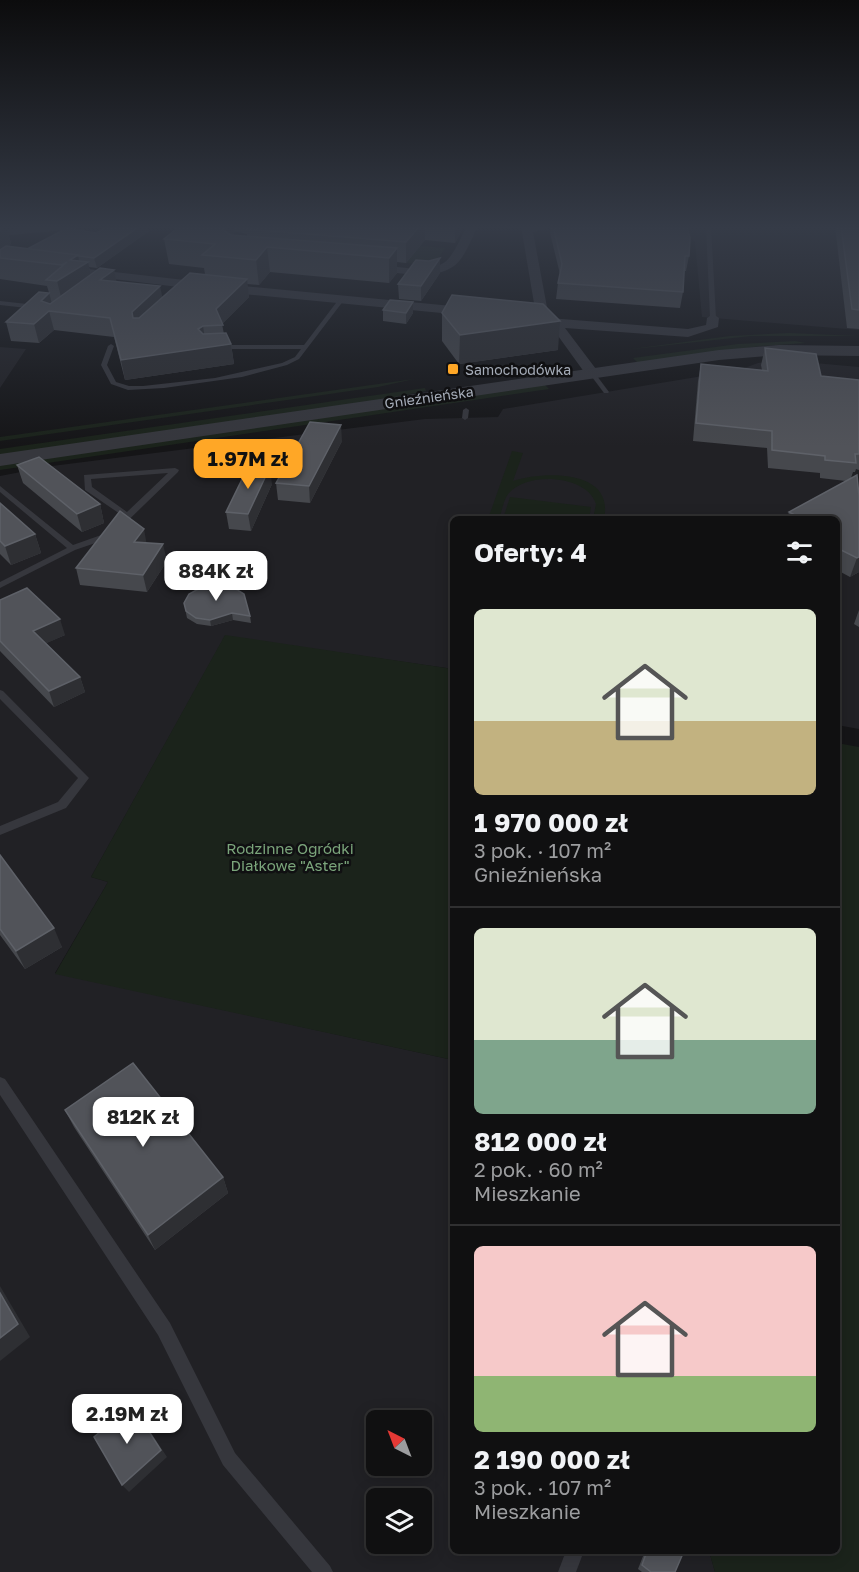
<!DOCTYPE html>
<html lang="pl">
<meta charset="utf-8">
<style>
body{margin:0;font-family:"Golos Text",sans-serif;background:#19191a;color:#f1f3f6;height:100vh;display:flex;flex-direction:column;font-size:22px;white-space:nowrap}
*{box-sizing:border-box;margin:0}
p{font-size:20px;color:#9c9d9f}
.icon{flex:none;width:33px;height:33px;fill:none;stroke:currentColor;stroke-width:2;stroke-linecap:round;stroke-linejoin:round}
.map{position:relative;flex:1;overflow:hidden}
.panel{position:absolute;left:450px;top:516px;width:390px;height:1038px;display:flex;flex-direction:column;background:#101011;border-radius:9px;box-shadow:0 3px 15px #0003,0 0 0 2px #303031}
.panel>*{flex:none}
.needle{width:39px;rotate:318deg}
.fabs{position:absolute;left:366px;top:1410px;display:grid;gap:12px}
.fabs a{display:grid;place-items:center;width:66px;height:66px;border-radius:9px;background:#101011;box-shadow:0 3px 15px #0003,0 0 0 2px #303031;font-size:30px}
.price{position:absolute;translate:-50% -51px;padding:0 14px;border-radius:12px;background:#fff;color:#222;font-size:20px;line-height:39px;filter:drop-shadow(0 2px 3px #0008)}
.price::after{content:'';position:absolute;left:50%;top:36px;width:18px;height:14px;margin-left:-9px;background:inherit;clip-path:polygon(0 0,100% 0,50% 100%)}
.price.on{background:#ffa726;color:#111}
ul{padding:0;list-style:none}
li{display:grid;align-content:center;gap:12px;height:318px;padding:0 24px}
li+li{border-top:2px solid #303031}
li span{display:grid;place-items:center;height:186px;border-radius:9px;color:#555}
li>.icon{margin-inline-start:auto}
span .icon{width:108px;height:108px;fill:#fffc;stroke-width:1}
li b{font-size:26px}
h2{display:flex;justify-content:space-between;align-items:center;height:72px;padding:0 24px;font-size:26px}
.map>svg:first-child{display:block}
</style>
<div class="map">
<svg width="859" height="1572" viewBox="0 0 859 1572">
<rect width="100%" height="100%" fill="#151517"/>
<!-- built -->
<g fill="#212125" fill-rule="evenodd">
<polygon points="679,226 859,226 859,330 702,317 695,242"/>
<polygon points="0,347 26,349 0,388"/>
<path d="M781 360 859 367V729L837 725V519H453V669L225 636 91 877 108 882 55 973 453 1060V1551H709L715 1572H0V476L52 466 425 419 498 417 503 409 739 370 758 363ZM376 1420H422V1466H376ZM376 1498H422V1544H376Z"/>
</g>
<!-- green -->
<g fill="#1b231b">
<polygon points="364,241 445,248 434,265 350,258"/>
<polygon points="789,333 859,336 751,336 624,350 730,336"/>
<polygon points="795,341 806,343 761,346 638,363 633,358 738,344"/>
<polygon points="414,379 378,387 0,441 0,437"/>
<polygon points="544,384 549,389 0,470 0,465"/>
<polygon points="425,388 426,391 375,401 0,456 0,449"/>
<path d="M512 451 523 453 513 481C544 471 615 469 604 519H593L596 504C587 475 528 471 509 493 504 498 502 511 499 519H488Z"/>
<polygon points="510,497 591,507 589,519 503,519"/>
<polygon points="225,635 453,669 453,1060 55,974 108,882 91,877"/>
<polygon points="837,743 859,747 859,1572 715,1572 709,1551 837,1551"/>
</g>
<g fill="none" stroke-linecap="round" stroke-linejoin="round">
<!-- service -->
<g fill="#36373d" fill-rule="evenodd">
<polygon points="706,226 711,226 716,318 713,320 710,318"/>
<polygon points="339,299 344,300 299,359 287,365 242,377 164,388 128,390 111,384 101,365 108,346 111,344 114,346 107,365 116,382 129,386 143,386 215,378 282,363 295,357 301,349 218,349 215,347 218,345 304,345"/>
<polygon points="0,301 36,305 39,307 36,309 0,305"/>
<polygon points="590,372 594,372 609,392 608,393 604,393 589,373"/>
<polygon points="466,408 469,410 468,418 465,420 462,418 463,410"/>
<path d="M175 468 179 470 178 472 110 538 75 550 0 588V582L67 548 0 492V486L73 545 104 534 123 516 85 490 84 475ZM168 473 127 512 92 487 91 479Z"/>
<polygon points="0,690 3,691 89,778 66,808 0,835 0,826 58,802 78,778 0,699"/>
<polygon points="0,1077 5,1079 170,1323 235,1453 330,1566 333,1572 312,1572 223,1465 158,1335 0,1095"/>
<polygon points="566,1551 584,1551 576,1572 558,1572"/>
</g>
<!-- minor -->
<g fill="#36373d" fill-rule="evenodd">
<polygon points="37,226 81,226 76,229 0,236 0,230"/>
<polygon points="159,226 186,226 212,233 207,236"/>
<path d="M467 226H478C472 238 464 259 454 266 430 283 392 271 366 268L360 265 366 262C388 264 425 276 445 262 454 255 461 237 467 226Z"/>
<polygon points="521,226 559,226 533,232 549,318 688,329 706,325 707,318 713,314 719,318 718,327 688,337 565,328 599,373 597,376 587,376 556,333 527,318 536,315"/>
<polygon points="0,259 211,283 473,308 479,312 473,316 211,291 0,265"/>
</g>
<!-- tertiary -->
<polygon fill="#36373d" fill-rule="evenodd" points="779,345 859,346 859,356 779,355 719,360 0,466 0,454 719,350"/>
</g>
<!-- wall -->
<g fill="#46484d" fill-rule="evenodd">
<path d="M0 226H6L11 243 9 247 27 249 96 233 110 226H149V231L97 268 89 267 91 275 114 270 116 282 162 297 205 274 204 268 169 264 164 239 180 226H464L455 243 425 240 406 263 397 262V273L389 283 270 272 259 285 247 284 249 297 222 324 224 334 231 344 234 364 125 380 114 337 54 330 39 343 11 341 6 322 49 293 52 303 47 286 0 279ZM233 231 247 234V236L234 235Z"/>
<polygon points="551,226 687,226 689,256 686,271 684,271 683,292 680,308 556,299 558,283 560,274 550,233"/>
<polygon points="835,226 859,226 859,329 847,328"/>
<polygon points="440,273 421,301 399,299 398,284"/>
<polygon points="413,302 413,313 406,324 383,321 383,310"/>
<polygon points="442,313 558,350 459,364 442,341"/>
<polygon points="765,348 821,376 859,380 859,470 856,469 855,472 853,472 851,478 859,496 859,572 850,577 837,570 837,519 787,519 789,512 846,481 820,478 820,473 768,468 767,448 693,441 698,381 701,364 762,370 761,365"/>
<polygon points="342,441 310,503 278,500 276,483"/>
<polygon points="17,465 100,504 104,523 82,532 23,483"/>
<polygon points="272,484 251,531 229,529 226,512"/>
<polygon points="0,503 35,534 41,553 11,565 0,554"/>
<polygon points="147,543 167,561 147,592 80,585 76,568"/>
<polygon points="0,600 65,635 46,643 80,677 85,692 54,707 0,651"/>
<polygon points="184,603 250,616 251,623 233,620 211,626 197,624 187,618"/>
<polygon points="859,610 859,627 854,624"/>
<polygon points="0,855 62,947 25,969 0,935"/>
<polygon points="65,1110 223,1177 228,1193 155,1250 74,1127"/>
<polygon points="645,1551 684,1551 675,1572 642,1572 638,1569"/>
</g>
<!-- shaded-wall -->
<g fill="#2e2f33">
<polygon points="3,226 6,226 11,243 5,257 0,258 0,233"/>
<polygon points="140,226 149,226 149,231 97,268 94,258"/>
<polygon points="225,226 233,226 235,243 223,230"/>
<polygon points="420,226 425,226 425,240 406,263 406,242"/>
<polygon points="455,226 464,226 455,243"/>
<polygon points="267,247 270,272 259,285 256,260"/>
<polygon points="397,248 397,273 389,283 389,258"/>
<polygon points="78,255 80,267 88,262 93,285 63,305 57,281 65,277 62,265"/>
<polygon points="440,258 440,273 421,301 421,286"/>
<polygon points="114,270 118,288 100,280"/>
<polygon points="247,279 249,297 221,325 216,309"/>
<polygon points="160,286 164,305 135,331 132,312"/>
<polygon points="49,293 54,311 49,311 54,330 39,343 34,324 41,301"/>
<polygon points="413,302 413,313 406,324 406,313"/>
<polygon points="560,321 558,350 459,364 460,335"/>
<polygon points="203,326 206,345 198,329"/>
<polygon points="231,344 234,364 125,380 121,360"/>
<polygon points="341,425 342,441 310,503 309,486"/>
<polygon points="270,467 272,484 251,531 248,514"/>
<polygon points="100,504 104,523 82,532 77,514"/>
<polygon points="144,529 147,546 134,542"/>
<polygon points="35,534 41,553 11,565 5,546"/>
<polygon points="163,544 167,561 147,592 143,575"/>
<polygon points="859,557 859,572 850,577 857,558"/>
<polygon points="232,613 233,620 211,626 210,620"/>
<polygon points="60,619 65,635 38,647 33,631"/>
<polygon points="80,677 85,692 54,707 49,691"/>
<polygon points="54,928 62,947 25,969 16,951"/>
<polygon points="223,1177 228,1193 155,1250 148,1235"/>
<polygon points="0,1286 30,1337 0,1361"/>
<polygon points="132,1405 138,1413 167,1457 129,1492 122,1485"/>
</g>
<!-- building -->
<g fill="#515359" stroke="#5e6168" stroke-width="1.5">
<polygon points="110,226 140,226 94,258 27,249 67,228 96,233"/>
<polygon points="180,226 225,226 223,230 231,235 397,248 389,258 267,247 256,260 202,255 215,244 164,239"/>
<polygon points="248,226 420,226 406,242 246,229"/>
<polygon points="553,226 687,226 690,238 689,256 685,256 683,292 558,283 562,264"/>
<polygon points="841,226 859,226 859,310 852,309"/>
<polygon points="6,246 78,255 70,260 88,262 57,281 46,280 67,262 62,265 0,258 0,250"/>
<polygon points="440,258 421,286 398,284 416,260 429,261"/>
<polygon points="100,268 114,270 100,280 160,286 132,312 133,318 139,318 190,273 247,279 216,309 223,325 203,326 198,329 203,334 226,333 231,344 121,360 110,318 49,311 34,324 6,322 39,292 49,293 41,301 50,304"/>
<polygon points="452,295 543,304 560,321 460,335 442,313"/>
<polygon points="390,300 413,302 406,313 383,310"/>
<polygon points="765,348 816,354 821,376 859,380 859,454 855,454 856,463 825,460 825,456 772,450 772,431 696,423 701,364 768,371"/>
<polygon points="310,422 341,425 309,486 276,483"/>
<polygon points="39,457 100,504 77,514 17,465"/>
<polygon points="249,465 270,467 248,514 226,512"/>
<polygon points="857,475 859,496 859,557 857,558 837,548 837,519 802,519 789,512"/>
<polygon points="0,503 35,534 5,546 0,541"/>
<polygon points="120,511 144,529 134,542 163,544 143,575 76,568"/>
<polygon points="217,584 231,586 244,594 250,616 232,613 210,620 196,618 186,611 184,603 189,594 202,587"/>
<polygon points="27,588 60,619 33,631 80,677 49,691 0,641 0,600"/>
<polygon points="0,855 54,928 16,951 0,929"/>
<polygon points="133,1063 223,1177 148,1235 65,1110"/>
<polygon points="0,1293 18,1324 0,1338"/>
<polygon points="132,1405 161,1450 122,1485 94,1437"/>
<polygon points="647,1551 684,1551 675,1572 651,1572 642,1565"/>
</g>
<!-- sky -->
<linearGradient id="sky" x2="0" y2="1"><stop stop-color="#0c0c0d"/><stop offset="0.51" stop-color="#353b47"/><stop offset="1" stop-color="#353b47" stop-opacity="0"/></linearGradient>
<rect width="859" height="446" fill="url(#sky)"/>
<!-- markers -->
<rect fill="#ffa726" stroke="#101012" stroke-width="2" x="447" y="363" width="12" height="12" rx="3"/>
<g text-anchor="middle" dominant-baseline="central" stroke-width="5" stroke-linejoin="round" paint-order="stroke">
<!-- far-poi labels -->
<g font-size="14" fill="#a6adb9" stroke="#101012" text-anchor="start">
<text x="465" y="369">Samochodówka</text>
</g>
<!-- far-street labels -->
<g font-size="14" fill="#a6adb9" stroke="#101012">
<text transform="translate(429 397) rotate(-8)">Gnieźnieńska</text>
</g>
<!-- park labels -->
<g font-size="15" fill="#7ba57b" stroke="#101012">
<text x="290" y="848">Rodzinne Ogródki<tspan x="290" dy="17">Diałkowe "Aster"</tspan></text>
</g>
</g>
</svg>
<div class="fabs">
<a><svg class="needle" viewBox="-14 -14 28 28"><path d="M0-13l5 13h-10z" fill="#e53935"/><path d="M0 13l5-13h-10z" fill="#9c9d9f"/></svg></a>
<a><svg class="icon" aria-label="layers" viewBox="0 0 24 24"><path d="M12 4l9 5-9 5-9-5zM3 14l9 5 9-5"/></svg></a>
</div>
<b class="price on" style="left:248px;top:490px">1.97M zł</b>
<b class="price" style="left:216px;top:602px">884K zł</b>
<b class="price" style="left:143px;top:1148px">812K zł</b>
<b class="price" style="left:127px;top:1445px">2.19M zł</b>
<section class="panel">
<h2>Oferty: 4<svg class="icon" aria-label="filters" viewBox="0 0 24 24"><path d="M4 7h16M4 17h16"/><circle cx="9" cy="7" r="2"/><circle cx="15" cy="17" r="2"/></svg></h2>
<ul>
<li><span style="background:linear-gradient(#dfe7d0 60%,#c2b280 0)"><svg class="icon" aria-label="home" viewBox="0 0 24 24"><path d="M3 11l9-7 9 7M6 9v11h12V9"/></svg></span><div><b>1 970 000 zł</b><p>3 pok. · 107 m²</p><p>Gnieźnieńska</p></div></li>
<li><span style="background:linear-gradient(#dfe7d0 60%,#7fa58c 0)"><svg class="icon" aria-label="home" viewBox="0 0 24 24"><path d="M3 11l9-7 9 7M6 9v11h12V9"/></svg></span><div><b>812 000 zł</b><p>2 pok. · 60 m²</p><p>Mieszkanie</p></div></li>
<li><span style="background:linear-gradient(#f6c9c9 70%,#8fb573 0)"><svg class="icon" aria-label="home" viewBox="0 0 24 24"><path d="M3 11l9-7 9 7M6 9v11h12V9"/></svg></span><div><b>2 190 000 zł</b><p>3 pok. · 107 m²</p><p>Mieszkanie</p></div></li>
</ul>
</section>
</div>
